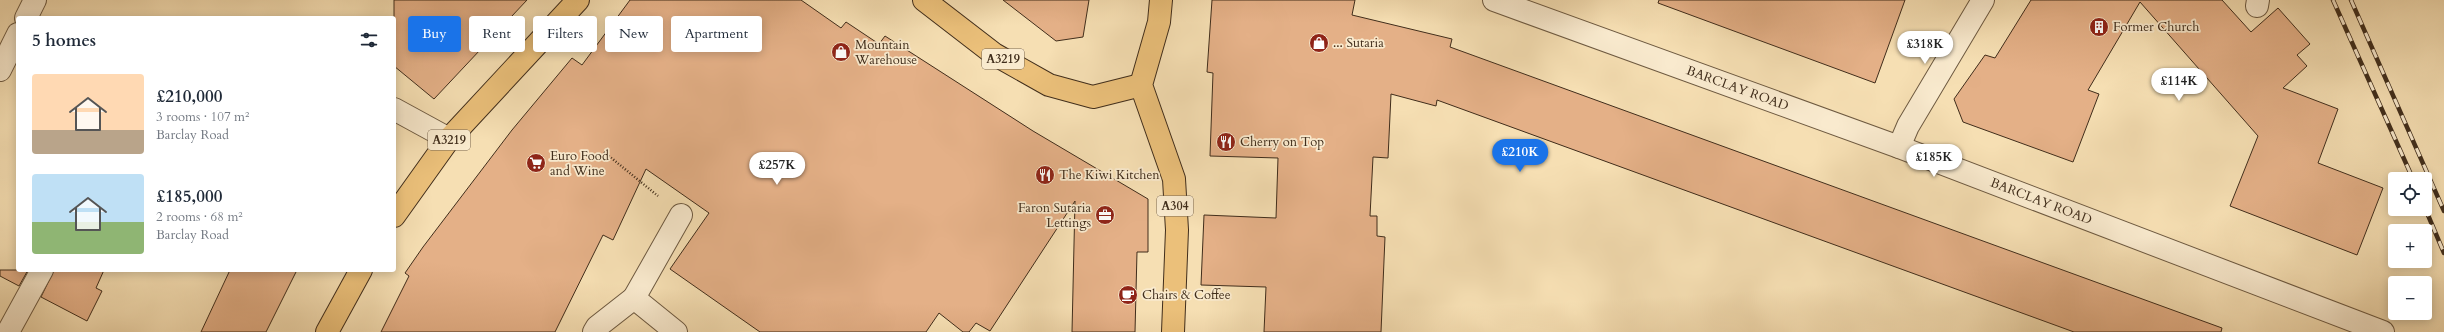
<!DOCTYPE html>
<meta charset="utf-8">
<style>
body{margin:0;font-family:Cardo,serif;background:#f2f2f3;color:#1f2937;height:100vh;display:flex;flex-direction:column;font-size:15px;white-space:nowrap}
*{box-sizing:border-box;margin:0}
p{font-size:13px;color:#747a83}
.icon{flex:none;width:22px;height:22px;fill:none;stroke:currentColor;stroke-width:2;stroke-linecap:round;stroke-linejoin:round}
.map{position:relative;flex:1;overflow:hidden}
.panel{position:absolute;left:16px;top:16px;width:380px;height:256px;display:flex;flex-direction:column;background:#fff;border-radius:4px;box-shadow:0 2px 10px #0003}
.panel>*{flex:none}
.hud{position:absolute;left:408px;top:16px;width:380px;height:36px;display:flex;gap:8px}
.tools{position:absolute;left:2388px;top:172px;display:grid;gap:8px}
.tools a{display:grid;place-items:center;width:44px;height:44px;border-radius:4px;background:#fff;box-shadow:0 2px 10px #0003;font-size:20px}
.price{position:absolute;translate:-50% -34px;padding:0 9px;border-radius:14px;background:#fff;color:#222;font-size:13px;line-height:26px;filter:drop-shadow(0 1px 2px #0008)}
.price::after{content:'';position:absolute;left:50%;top:24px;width:12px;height:9px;margin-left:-6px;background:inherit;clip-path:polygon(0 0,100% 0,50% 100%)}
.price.current{background:#1a73e8;color:#fff}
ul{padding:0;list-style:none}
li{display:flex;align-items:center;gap:12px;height:100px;padding:0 16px}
li span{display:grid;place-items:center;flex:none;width:112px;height:80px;border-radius:4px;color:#555}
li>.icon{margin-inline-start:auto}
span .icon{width:48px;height:48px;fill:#fffc;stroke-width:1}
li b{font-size:17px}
h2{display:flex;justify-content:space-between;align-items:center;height:48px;padding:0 16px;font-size:17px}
.tag{padding:0 14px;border-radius:4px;background:#fff;box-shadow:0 2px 10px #0003;font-size:14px;line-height:36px}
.tag.current{background:#1a73e8;color:#fff}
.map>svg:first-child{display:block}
</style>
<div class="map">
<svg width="2444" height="332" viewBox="0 0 2444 332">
<rect width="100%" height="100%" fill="#f6dfb3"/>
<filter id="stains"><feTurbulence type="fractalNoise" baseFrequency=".005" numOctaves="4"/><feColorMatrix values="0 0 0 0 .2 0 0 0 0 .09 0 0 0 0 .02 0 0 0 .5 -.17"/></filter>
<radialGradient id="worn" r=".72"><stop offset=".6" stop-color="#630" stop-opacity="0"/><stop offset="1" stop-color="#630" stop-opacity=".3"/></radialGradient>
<!-- building -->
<g fill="#e4b087" stroke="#402d1b">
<polygon points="394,0 527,0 434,99 394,66"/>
<polygon points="630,0 801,0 841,28 846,22 879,44 885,36 1033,131 1148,199 1148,252 1137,252 1135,332 1072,332 1075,201 990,331 976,323 969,332 963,332 939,313 926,332 760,332 670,269 709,213 646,169 613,240 603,235 555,332 381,332 409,276 405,273 423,247 512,130 572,58 582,65"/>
<polygon points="1003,0 1089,0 1083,37 1056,41"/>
<polygon points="1212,0 1355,0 1352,15 1452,39 1450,47 2222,328 2221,332 2074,332 1437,100 1436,106 1391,94 1388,158 1373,157 1370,216 1377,216 1377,236 1385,237 1381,332 1264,332 1266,287 1201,285 1204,215 1276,218 1278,158 1210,156 1213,73 1207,72"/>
<polygon points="1659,0 1905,0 1875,83 1658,3"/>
<polygon points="2031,0 2222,0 2251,32 2278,8 2310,44 2297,55 2307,66 2283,88 2338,109 2318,163 2383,188 2357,255 2230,206 2258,136 2140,2 2088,90 2099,94 2073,162 1963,122 1954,99 1985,55 1995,58"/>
<polygon points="0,270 28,270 19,286 0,276"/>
<polygon points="54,270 104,270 96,288 102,291 87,321 41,297"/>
<polygon points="230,270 297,270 266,332 201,332"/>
</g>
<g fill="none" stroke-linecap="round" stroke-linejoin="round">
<!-- minor casing -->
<g stroke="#6e5a41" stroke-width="24">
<g id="minor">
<path id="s1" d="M1494 0 1899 147 2383 332"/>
<polyline points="2257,6 2258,0"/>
<polyline points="26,18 35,0"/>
<polyline points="0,70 18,34"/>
<polyline points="394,109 449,139"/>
<polyline points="1899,147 1908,126 1983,0"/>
<polyline points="8,332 42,270"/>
<polyline points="594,332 597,327 634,298"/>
<polyline points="676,332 634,298 681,215"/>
</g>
</g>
<!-- major casing -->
<g stroke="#402d1b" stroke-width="24">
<g id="major">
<polyline points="924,0 994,54 1049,85 1093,97 1141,85"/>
<polyline points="1161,0 1159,22 1141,85 1174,179 1177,230 1173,332"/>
<polyline points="394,216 449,139 578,0"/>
<polyline points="327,332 361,270"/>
</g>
</g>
<!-- path -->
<polyline stroke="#402d1b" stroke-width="2.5" stroke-dasharray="1 2" stroke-linecap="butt" points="604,152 658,196"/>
<!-- minor -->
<use href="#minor" stroke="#f9eace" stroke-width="22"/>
<!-- major -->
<use href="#major" stroke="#ebc07a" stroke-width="22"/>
<!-- rail casing -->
<g stroke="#402d1b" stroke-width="4.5">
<g id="rail">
<polyline points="2333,0 2413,179"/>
<polyline points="2351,0 2444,211"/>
<polyline points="2425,208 2444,253"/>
</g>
</g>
<!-- rail -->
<use href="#rail" stroke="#f9eace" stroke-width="3" stroke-dasharray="9" stroke-linecap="butt"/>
</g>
<!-- icons -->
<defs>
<g id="building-disc" transform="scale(1)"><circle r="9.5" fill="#8f2418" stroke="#f9eace"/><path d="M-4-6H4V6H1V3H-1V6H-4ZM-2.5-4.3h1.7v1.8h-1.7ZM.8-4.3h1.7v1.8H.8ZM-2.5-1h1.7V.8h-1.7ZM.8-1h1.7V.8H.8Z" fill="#fff"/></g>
<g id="shop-disc" transform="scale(1)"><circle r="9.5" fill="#8f2418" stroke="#f9eace"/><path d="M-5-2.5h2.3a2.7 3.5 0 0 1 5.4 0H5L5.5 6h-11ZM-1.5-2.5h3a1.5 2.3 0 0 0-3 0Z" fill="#fff"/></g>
<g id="restaurant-disc" transform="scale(1)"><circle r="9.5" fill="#8f2418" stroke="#f9eace"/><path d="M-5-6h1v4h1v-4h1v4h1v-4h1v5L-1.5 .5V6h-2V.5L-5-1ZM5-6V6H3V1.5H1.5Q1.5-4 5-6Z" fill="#fff"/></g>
<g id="supermarket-disc" transform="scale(1)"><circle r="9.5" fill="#8f2418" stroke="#f9eace"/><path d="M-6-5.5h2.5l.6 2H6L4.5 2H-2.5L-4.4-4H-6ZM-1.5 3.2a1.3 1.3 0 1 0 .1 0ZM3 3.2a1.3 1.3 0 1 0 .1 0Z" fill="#fff"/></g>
<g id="office-disc" transform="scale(1)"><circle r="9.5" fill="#8f2418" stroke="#f9eace"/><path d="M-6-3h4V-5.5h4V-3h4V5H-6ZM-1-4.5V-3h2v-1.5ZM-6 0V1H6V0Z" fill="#fff"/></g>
<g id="cafe-disc" transform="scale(1)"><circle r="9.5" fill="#8f2418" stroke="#f9eace"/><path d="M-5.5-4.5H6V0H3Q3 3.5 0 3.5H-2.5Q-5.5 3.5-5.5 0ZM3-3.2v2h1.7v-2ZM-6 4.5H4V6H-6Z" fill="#fff"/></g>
</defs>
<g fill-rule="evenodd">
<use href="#building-disc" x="2099" y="27"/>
<use href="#shop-disc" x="1319" y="43"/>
<use href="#shop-disc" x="841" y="52"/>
<use href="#restaurant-disc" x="1226" y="142"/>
<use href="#supermarket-disc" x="536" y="163"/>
<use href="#restaurant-disc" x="1045" y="175"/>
<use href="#office-disc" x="1105" y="215"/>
<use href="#cafe-disc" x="1128" y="295"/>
</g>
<g text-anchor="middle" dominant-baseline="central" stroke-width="3.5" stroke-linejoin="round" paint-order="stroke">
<!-- shield labels -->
<g fill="#f9eace" stroke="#786651" stroke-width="1">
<rect x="982" y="49" width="42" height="20" rx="3"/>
<rect x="428" y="130" width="42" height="20" rx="3"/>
<rect x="1157" y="196" width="36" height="20" rx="3"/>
</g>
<g font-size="12" font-weight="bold" fill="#402d1b">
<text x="1003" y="59">A3219</text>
<text x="449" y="140">A3219</text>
<text x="1175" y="206">A304</text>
</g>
<!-- poi labels -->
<g font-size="13" fill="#402d1b" stroke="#f9eace" text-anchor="start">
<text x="2113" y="27">Former Church</text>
<text x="1333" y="43">... Sutaria</text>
<text x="855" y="45">Mountain<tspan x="855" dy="15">Warehouse</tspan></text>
<text x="1240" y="142">Cherry on Top</text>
<text x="550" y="156">Euro Food<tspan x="550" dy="15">and Wine</tspan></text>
<text x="1059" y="175">The Kiwi Kitchen</text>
<text x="1091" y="208" text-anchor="end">Faron Sutaria<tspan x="1091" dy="15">Lettings</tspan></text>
<text x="1142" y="295">Chairs &amp; Coffee</text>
</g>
<!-- street labels -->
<g font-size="13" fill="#402d1b" stroke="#f9eace">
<text stroke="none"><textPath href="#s1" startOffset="259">BARCLAY ROAD</textPath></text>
<text stroke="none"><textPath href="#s1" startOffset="583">BARCLAY ROAD</textPath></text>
</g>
</g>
<rect width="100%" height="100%" filter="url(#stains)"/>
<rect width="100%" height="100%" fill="url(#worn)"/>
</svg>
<div class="tools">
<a><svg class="icon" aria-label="locate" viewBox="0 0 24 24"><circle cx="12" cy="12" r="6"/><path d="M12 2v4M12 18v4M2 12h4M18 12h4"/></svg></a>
<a>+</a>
<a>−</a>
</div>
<b class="price" style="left:1925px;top:65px">£318K</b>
<b class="price" style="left:2179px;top:102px">£114K</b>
<b class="price current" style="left:1520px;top:173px">£210K</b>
<b class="price" style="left:1934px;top:178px">£185K</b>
<b class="price" style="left:777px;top:186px">£257K</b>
<div class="hud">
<a class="tag current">Buy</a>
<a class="tag">Rent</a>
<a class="tag">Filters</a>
<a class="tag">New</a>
<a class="tag">Apartment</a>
</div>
<section class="panel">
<h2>5 homes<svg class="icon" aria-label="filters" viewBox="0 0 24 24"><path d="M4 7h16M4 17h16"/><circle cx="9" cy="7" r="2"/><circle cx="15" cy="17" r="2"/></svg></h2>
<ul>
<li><span style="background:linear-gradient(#ffd9b3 70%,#b9a48a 0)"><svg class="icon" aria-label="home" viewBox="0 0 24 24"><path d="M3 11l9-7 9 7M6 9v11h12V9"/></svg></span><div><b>£210,000</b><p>3 rooms · 107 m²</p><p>Barclay Road</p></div></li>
<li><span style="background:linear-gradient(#bfe0f5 60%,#8fb573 0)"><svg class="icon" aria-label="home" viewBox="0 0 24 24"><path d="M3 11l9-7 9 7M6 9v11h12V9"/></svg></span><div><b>£185,000</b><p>2 rooms · 68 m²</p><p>Barclay Road</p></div></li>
</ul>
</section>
</div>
